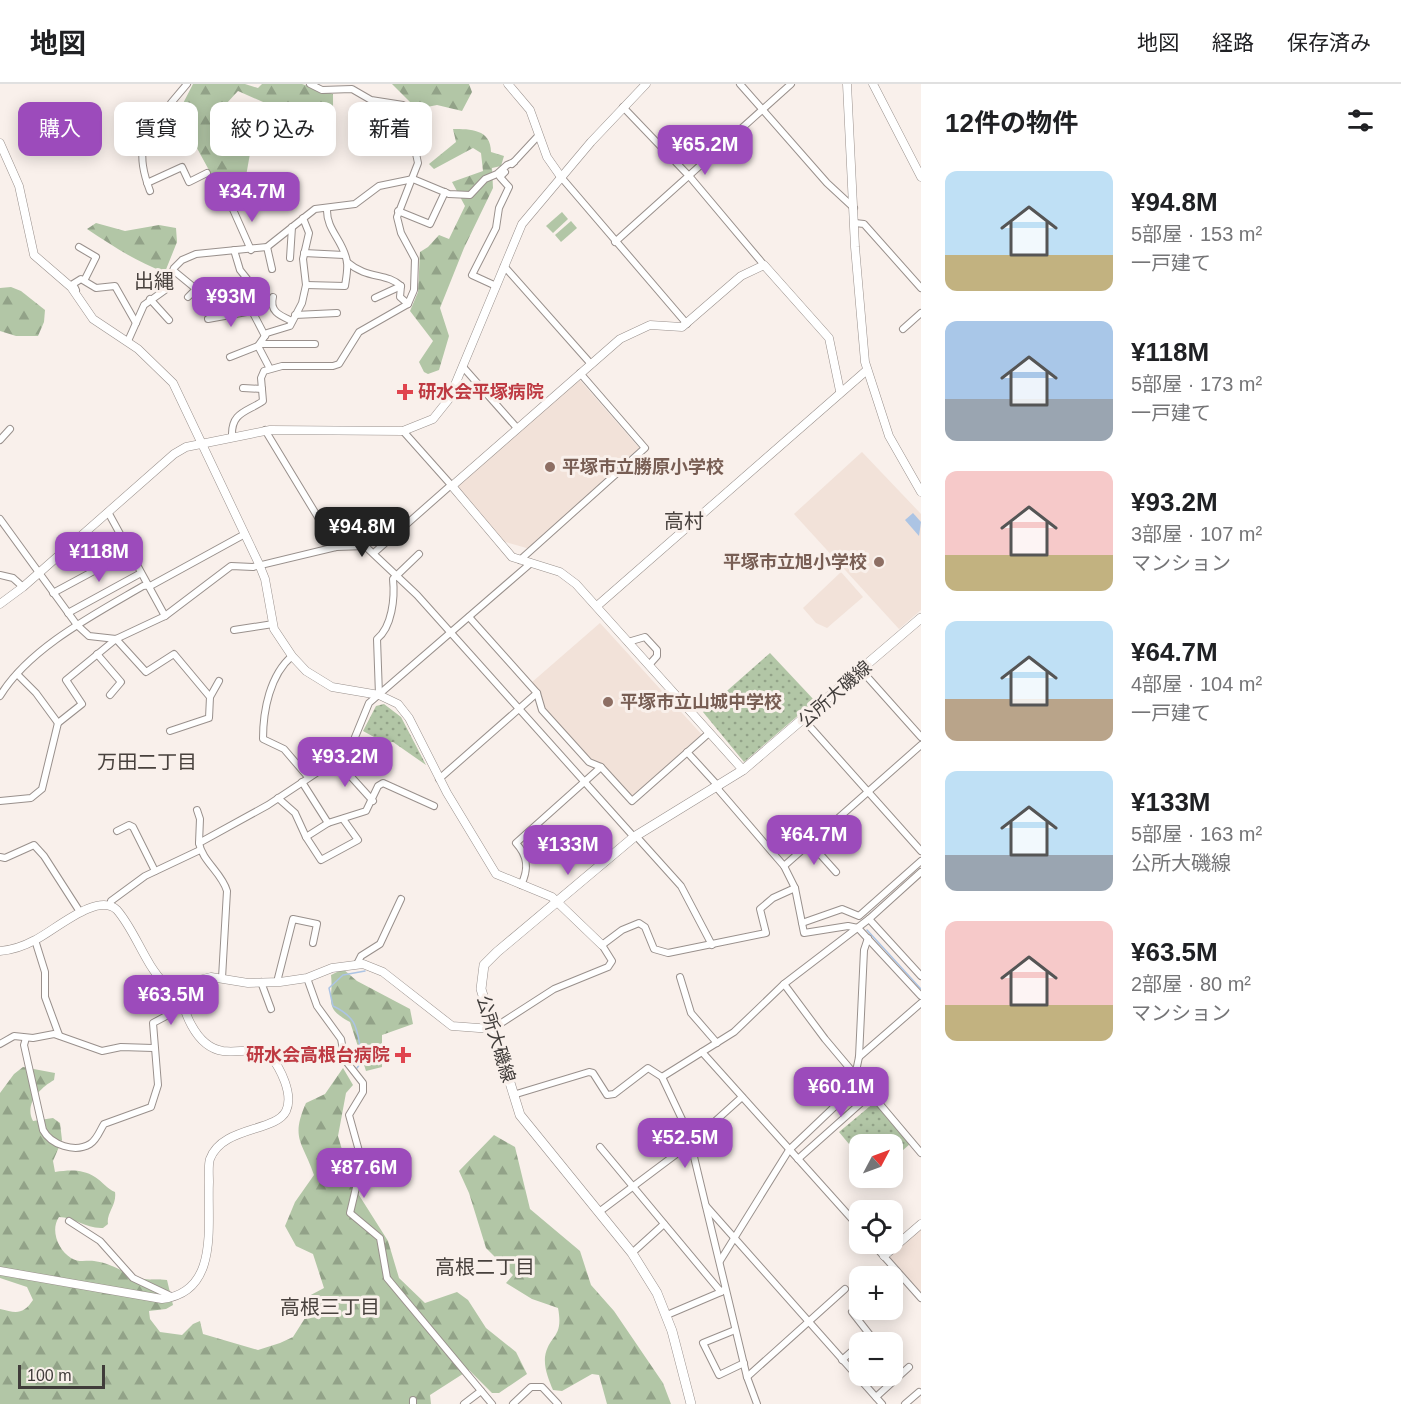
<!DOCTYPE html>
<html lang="ja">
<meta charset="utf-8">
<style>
body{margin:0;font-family:Helvetica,"Noto Sans JP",sans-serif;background:#f2f2f2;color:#202124;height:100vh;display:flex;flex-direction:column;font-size:22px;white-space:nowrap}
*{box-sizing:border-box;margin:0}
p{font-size:20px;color:#757577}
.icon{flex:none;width:33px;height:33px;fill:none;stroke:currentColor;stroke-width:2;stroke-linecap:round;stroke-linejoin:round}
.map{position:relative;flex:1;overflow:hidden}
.side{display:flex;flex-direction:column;background:#fff;width:480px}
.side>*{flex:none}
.hud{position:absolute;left:18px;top:18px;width:570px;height:54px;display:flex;gap:12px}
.needle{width:39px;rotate:49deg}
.tools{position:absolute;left:849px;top:1050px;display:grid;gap:12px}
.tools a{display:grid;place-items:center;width:54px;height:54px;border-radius:12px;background:#fff;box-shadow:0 3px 15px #0003;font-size:30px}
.scale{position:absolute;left:18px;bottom:15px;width:87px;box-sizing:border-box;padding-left:6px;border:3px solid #403c3a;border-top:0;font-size:16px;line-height:21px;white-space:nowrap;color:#403c3a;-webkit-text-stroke:4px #f9f0eb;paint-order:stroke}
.price{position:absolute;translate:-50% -51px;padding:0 14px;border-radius:12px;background:#9c4bbb;color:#fff;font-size:20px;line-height:39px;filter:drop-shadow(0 2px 3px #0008)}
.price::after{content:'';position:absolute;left:50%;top:36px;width:18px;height:14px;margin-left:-9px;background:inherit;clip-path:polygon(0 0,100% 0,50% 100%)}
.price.current{background:#222;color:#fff}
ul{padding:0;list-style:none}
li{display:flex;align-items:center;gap:18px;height:150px;padding:0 24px}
li span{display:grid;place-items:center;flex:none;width:168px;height:120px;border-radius:12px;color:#555}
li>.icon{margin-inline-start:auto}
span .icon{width:72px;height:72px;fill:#fffc;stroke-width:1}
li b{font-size:26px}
h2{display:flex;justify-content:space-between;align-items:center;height:72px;padding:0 24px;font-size:26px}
.pill{padding:0 21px;border-radius:12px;background:#fff;box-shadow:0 3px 15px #0003;font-size:21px;line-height:54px}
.pill.current{background:#9c4bbb;color:#fff}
header{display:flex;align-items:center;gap:36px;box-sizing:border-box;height:84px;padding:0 30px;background:#fff;border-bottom:2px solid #e0e0e0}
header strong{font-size:28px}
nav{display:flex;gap:33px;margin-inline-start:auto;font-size:21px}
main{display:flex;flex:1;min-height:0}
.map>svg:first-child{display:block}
</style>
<header>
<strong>地図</strong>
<nav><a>地図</a><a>経路</a><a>保存済み</a></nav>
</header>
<main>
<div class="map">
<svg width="921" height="1320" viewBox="0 0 921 1320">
<defs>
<pattern id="forest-firs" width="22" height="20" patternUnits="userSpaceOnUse" patternTransform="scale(1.5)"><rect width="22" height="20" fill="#b2c6a6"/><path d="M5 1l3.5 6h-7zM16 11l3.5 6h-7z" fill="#92a288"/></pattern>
<pattern id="park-dots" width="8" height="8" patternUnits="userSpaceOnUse" patternTransform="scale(1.5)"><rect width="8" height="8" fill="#b2c6a6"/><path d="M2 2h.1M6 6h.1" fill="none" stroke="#92a288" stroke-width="1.8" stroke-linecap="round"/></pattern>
</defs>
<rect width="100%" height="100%" fill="#f9f0eb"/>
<!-- built -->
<g fill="#f2e2d9">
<polygon points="579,295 641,366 530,465 502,457 459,404 459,401"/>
<polygon points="862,368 921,430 921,526 899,545 794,430"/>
<polygon points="841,488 863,513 827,544 816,539 803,524"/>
<polygon points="600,539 703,652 634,713 630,712 600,679 590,676 545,626 541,611 531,599"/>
<polygon points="921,1144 921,1209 890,1174 891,1170"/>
</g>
<!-- grass -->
<g fill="#b2c6a6">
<polygon points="562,128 568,135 553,149 546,142"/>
<polygon points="571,137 577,144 561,158 555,151"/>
</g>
<!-- forest -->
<g fill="url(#forest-firs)">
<polygon points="193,0 245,0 258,4 262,0 302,0 333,10 333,25 322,44 238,7 226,20 249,43 251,64 243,109 222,110 192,55 178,55 175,35"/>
<polygon points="392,0 469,0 472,8 462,27 437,21 417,25"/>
<path d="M453 45C470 45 491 45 491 68L504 72 501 82 492 84 493 104 464 164 440 224 449 252 439 286 428 290 424 288 419 278 433 257 410 227 418 208 420 168 428 163 439 151 449 155 465 122 452 98 483 87 481 69 473 64 434 85 429 80 456 58Z"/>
<path d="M96 139 125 147 159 141 176 144 177 158 165 188C136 178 113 162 87 145Z"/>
<polygon points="11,203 21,207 45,226 44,238 38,252 16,252 0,247 0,204"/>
<path d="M343 885 357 897 410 925 413 940 382 951V983L366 987 350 938C322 923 334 917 331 891Z"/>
<path d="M23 983 55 989 54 996C40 1004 24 1020 33 1037L53 1034 60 1039 62 1056 53 1077 55 1088C70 1086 82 1085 95 1093 103 1098 107 1105 115 1108 117 1121 106 1129 108 1140L103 1144C86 1145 74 1133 59 1133 50 1146 58 1166 71 1174 79 1179 86 1176 94 1177 112 1179 127 1191 144 1195 151 1196 159 1195 167 1196L173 1221 166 1225 149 1227 150 1235 160 1248 182 1251 193 1240 200 1237 203 1250 258 1266 280 1259 293 1253 307 1231V1213L324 1204 313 1170 296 1162 285 1142 295 1118 314 1091C303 1058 290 1055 306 1019L325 1010 343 984 353 1001 346 1009 338 1052 352 1100 388 1157 399 1194 425 1219 457 1208 468 1216 486 1244 516 1268 527 1290 499 1309H492L469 1286 430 1311 431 1320H0V1225C16 1229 23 1231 33 1216L27 1203 0 1194V1009L14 990Z"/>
<path d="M494 1051 515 1063 530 1125 580 1167 591 1201 614 1227 663 1299 671 1320H607L599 1291 592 1290 562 1307 553 1306C549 1296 544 1285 545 1273 549 1250 564 1255 558 1224L532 1215 506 1199 513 1191 486 1164 469 1109 459 1087Z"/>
</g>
<!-- park -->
<g fill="url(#park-dots)">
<polygon points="770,569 815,617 744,678 703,628"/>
<polygon points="384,620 401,633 426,681 393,658 385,659 363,647 376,622"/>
<polygon points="875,1018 911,1059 893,1075 892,1060 860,1060 859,1072 839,1048"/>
</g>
<!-- water -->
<polygon fill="#acc4e4" points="913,429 921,438 919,452 905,436"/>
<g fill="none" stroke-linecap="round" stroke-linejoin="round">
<!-- stream -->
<g stroke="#acc4e4" stroke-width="1.5">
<polyline points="867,846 921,905"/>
<path d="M357 984 363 976C356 949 361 935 333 922L329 904 343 891 365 887"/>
</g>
<!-- minor casing -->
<g stroke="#99908c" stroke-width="8">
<g id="minor">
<polyline points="740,0 827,99 854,124"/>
<polyline points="623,23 690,93 764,181"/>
<polyline points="512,80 538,52"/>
<polyline points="561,93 687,240"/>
<polyline points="147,99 182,83 189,98 207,89"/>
<path d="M150 107C144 91 139 73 145 55L156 51 171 19 187 0"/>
<polyline points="231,121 251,166"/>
<polyline points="398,127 430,140 445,108"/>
<polyline points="855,139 864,140 921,204"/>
<polyline points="615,158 791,0"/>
<polyline points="79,163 96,173 85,195"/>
<polyline points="267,163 272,185"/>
<polyline points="234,166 240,186 252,201 252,227 265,252"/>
<polyline points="304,169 344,171"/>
<polyline points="290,174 292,143"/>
<path d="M347 178C368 196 386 188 401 202L400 213 408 220"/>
<polyline points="504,182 591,280"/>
<polyline points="174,187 196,205 188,213"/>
<path d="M306 201 345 202C346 195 348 186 347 178 344 157 326 146 327 125"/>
<polyline points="496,202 472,191 496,144 499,124 509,103 500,93 505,88"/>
<polyline points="76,206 73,200 81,195 96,204 115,202 136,239"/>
<path d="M273 213C269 228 281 232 292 237"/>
<polyline points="375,214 401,202"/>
<polyline points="150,215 169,236"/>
<polyline points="295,231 337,229"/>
<polyline points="208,235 252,227"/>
<polyline points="903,245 921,229"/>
<polyline points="128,257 144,221 165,206 174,184 182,176 196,170 267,163 315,125 355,120 379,102 413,95 449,110 470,111 485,95 497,90 507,81 514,78"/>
<polyline points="262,260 315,260"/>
<polyline points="230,273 258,262"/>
<polyline points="269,283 258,262 267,249 290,242 302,219 306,201 303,175 309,149 303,134"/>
<polyline points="463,283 517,344"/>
<polyline points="243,304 262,305"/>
<polyline points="265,346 336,463"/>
<polyline points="403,347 452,402"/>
<path d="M232 352C231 328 247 328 263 317L261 294 264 287 282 282H333L339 280 359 248 408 220 414 206 415 175 401 149 397 133 418 79 407 28 403 21 371 16 352 5 322 6 310 0"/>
<polyline points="0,356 10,345"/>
<polyline points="108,428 165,532"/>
<polyline points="0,435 77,541 89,552 116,555 165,532 231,482 253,483 336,463 365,462 417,511 634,753"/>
<polyline points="375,468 451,401"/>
<polyline points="520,476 645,364 580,289"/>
<polyline points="0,491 13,494 23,503"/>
<polyline points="53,509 129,468"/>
<polyline points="68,529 141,489"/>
<polyline points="469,533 537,609 542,626 589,678 601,683 632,717 709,649"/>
<polyline points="234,546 273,540"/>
<polyline points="628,558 645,553 657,566 657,572 649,581"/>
<polyline points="97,570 121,598 110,611"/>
<path d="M292 572C270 591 263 626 263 655L284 665 308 693"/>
<polyline points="862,587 921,653"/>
<polyline points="17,590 36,609 58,639"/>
<path d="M379 611 377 555C392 543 395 514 393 495L419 470"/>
<path d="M0 612C29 564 95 530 143 502L152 501 245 450"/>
<polyline points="210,613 219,597"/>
<polyline points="804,636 921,767"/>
<polyline points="687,668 719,703"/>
<polyline points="336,676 373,717"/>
<polyline points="439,695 537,609"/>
<polyline points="302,698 328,739"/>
<polyline points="717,704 784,782 921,661"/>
<polyline points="278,714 295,729 306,753 328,739 366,727 378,702 383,699 434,722"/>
<polyline points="0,717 31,714 42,705 58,639 82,620 66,596 116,555 146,588 174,570 210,613 209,634 170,647"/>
<polyline points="197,726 200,735 199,759"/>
<polyline points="117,747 129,741 133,743 155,787"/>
<polyline points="636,752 681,802 712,861"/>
<polyline points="306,753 321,776 358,756 343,735"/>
<polyline points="810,759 836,788"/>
<polyline points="0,773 5,774 34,761 44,772 80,828"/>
<polyline points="784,782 795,804 804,849 848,842 858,844 921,912"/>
<path d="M521 801C529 785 528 772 516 759L601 683"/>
<polyline points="110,821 111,817 145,792 200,766"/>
<polyline points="869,835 921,892"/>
<polyline points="802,839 842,825 859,832 921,777"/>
<polyline points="35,856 45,888 45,913 59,951"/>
<polyline points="357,880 361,872 380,860 401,815"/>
<polyline points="680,893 691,929 717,959"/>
<path d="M222 894 227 807C222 789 202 777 199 759L268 721 342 672 353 658 369 619 531 479"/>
<polyline points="307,894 317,922 341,955 345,976 363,999 363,1008 349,1031 359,1067 360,1087 350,1129 380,1154 387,1194 492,1320"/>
<polyline points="261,898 271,925"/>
<polyline points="277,898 293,835 317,840 313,859"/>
<polyline points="784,900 825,955 921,1069"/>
<polyline points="492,945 554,905 608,883 612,877 602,861 622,846 639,839 645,843 654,865 668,869 766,849 760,825 773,814 795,804"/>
<path d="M26 954 24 961 43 1046C51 1061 75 1069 90 1060 97 1056 100 1046 104 1040L151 1023 158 1001 153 939 168 931 181 917"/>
<polyline points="0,960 14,952 33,954 54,950 102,967 121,963 153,964"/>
<polyline points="702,968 860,1144"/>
<polyline points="859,973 921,919"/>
<polyline points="662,993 734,948 784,900 869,835 921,788"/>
<polyline points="513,1011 589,988 593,989 607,1011 614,1010 648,984 662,993 688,1048 747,1293 757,1320"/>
<polyline points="600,1063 721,1208 725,1205"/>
<polyline points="798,1075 871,1010"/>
<polyline points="706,1122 882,1320"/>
<polyline points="599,1128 691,1059 742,1013"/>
<polyline points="69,1137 100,1157 133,1194 173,1213"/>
<polyline points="873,1160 921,1214"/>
<polyline points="632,1169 664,1140"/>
<polyline points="720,1177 789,1066 852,1006 859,973 864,866 868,854"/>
<polyline points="852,1228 870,1251 861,1258"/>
<polyline points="667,1231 721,1208"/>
<polyline points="735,1246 703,1259 719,1291 744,1279"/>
<polyline points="842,1276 860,1260"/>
<polyline points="747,1293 845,1205"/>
<polyline points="876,1313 909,1283"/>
<polyline points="413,1320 413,1316"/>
<polyline points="464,1320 481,1307"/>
<polyline points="513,1320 531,1303 542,1303 558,1320"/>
<polyline points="905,1320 919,1308"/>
</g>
</g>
<!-- tertiary casing -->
<g stroke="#99908c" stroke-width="9">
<g id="tertiary">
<polyline points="508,0 530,26 547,73 561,93"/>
<polyline points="847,0 855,163 865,278 889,352 921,408"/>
<polyline points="873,0 921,93"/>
<polyline points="0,59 19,102 34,171 71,203 93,235 138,265 173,299 259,480 265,495 274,545 292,572 306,587 332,603 379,611 398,620 409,634 447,709 496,790 552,813 602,861"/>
<polyline points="0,520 23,503 174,370 186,363 270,346 403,347 433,335 449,315 522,140 591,58 646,0"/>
<polyline points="597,522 867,286"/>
<polyline points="743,686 576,500 560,488 512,473 452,402 620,255 650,241 682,243 741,192 764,181 829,254 840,307"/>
<path d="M0 867C12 866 24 862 35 856 54 847 98 807 117 826 136 848 144 879 165 900L179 901 211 893 248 899 280 898 307 894 332 884 363 880 383 888 452 942 492 945"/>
<polyline points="884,1172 921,1140"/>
<path d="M0 1187 162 1215C220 1208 207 1141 209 1098 209 1091 208 1081 210 1075 222 1042 276 1048 286 1027 294 1010 280 984 270 971 254 963 240 969 223 967 195 963 182 925 179 901"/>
</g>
</g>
<!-- secondary casing -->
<g stroke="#99908c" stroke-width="10">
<polyline id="secondary" points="691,1320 672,1247 657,1209 632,1169 520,1031 481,905 484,881 497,868 634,753 743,686 921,534"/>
</g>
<!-- minor -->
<use href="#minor" stroke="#fff" stroke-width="6"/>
<!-- tertiary -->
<use href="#tertiary" stroke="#fff" stroke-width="8"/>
<!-- secondary -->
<use href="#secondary" stroke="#fff" stroke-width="9"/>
</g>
<!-- markers -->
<g fill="#e0444e" stroke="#f9f0eb" stroke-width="2">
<path d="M402 299h6v6h6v6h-6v6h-6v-6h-6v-6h6z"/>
<path d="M400 962h6v6h6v6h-6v6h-6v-6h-6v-6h6z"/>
</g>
<g fill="#8d6e63" stroke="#f9f0eb" stroke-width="2">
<circle cx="550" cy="383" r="6"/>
<circle cx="879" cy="478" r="6"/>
<circle cx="608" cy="618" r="6"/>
</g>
<g text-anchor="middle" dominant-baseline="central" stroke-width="6" stroke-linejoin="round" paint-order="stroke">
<!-- health labels -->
<g font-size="18" font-weight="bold" fill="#be3a42" stroke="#f9f0eb" text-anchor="start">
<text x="418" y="308">研水会平塚病院</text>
<text x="390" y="971" text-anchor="end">研水会高根台病院</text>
</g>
<!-- education labels -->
<g font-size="18" font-weight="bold" fill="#785e54" stroke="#f9f0eb" text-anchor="start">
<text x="562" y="383">平塚市立勝原小学校</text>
<text x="867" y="478" text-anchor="end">平塚市立旭小学校</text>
<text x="620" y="618">平塚市立山城中学校</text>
</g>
<!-- street labels -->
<g font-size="18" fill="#403c3a" stroke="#f9f0eb">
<text transform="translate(835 610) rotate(-41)">公所大磯線</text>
<text transform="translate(496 955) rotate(73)">公所大磯線</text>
</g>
<!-- neighbourhood labels -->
<g font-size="20" fill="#48413d" stroke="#f9f0eb">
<text x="154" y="197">出縄</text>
<text x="684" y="437">高村</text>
<text x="147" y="678">万田二丁目</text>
<text x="485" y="1183">高根二丁目</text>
<text x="330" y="1223">高根三丁目</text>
</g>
</g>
</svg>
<div class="tools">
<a><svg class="needle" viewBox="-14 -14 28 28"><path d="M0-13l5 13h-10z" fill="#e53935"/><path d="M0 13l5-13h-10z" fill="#757577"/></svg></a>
<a><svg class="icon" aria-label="locate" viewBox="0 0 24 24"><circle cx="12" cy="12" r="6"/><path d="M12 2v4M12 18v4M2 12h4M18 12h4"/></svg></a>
<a>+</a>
<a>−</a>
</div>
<div class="scale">100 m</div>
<b class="price" style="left:705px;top:92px">¥65.2M</b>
<b class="price" style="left:252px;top:139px">¥34.7M</b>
<b class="price" style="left:231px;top:244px">¥93M</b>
<b class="price current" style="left:362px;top:474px">¥94.8M</b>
<b class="price" style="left:99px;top:499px">¥118M</b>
<b class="price" style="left:345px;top:704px">¥93.2M</b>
<b class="price" style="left:814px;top:782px">¥64.7M</b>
<b class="price" style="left:568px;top:792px">¥133M</b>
<b class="price" style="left:171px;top:942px">¥63.5M</b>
<b class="price" style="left:841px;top:1034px">¥60.1M</b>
<b class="price" style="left:685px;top:1085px">¥52.5M</b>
<b class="price" style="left:364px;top:1115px">¥87.6M</b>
<div class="hud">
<a class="pill current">購入</a>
<a class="pill">賃貸</a>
<a class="pill">絞り込み</a>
<a class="pill">新着</a>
</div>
</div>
<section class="side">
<h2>12件の物件<svg class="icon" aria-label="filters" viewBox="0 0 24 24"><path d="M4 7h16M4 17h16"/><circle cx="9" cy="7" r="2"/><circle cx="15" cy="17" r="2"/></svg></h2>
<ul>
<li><span style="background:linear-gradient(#bfe0f5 70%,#c2b280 0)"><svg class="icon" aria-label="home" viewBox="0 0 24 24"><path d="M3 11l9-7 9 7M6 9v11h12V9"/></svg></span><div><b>¥94.8M</b><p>5部屋 · 153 m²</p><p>一戸建て</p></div></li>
<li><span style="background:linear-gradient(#a9c7e8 65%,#9aa5b1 0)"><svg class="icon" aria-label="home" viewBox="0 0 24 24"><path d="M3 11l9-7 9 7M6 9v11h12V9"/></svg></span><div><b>¥118M</b><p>5部屋 · 173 m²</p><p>一戸建て</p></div></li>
<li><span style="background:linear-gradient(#f6c9c9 70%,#c2b280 0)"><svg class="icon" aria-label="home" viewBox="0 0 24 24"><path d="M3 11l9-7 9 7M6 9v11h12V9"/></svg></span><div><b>¥93.2M</b><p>3部屋 · 107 m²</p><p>マンション</p></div></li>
<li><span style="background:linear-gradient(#bfe0f5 65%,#b9a48a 0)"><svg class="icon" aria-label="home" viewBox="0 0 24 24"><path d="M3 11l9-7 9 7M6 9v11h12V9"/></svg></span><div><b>¥64.7M</b><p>4部屋 · 104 m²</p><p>一戸建て</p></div></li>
<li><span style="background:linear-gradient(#bfe0f5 70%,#9aa5b1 0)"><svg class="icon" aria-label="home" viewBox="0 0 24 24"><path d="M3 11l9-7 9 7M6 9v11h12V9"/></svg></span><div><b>¥133M</b><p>5部屋 · 163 m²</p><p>公所大磯線</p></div></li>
<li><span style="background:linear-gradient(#f6c9c9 70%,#c2b280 0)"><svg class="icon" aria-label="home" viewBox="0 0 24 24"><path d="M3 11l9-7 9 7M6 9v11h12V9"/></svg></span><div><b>¥63.5M</b><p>2部屋 · 80 m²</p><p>マンション</p></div></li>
</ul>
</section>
</main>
